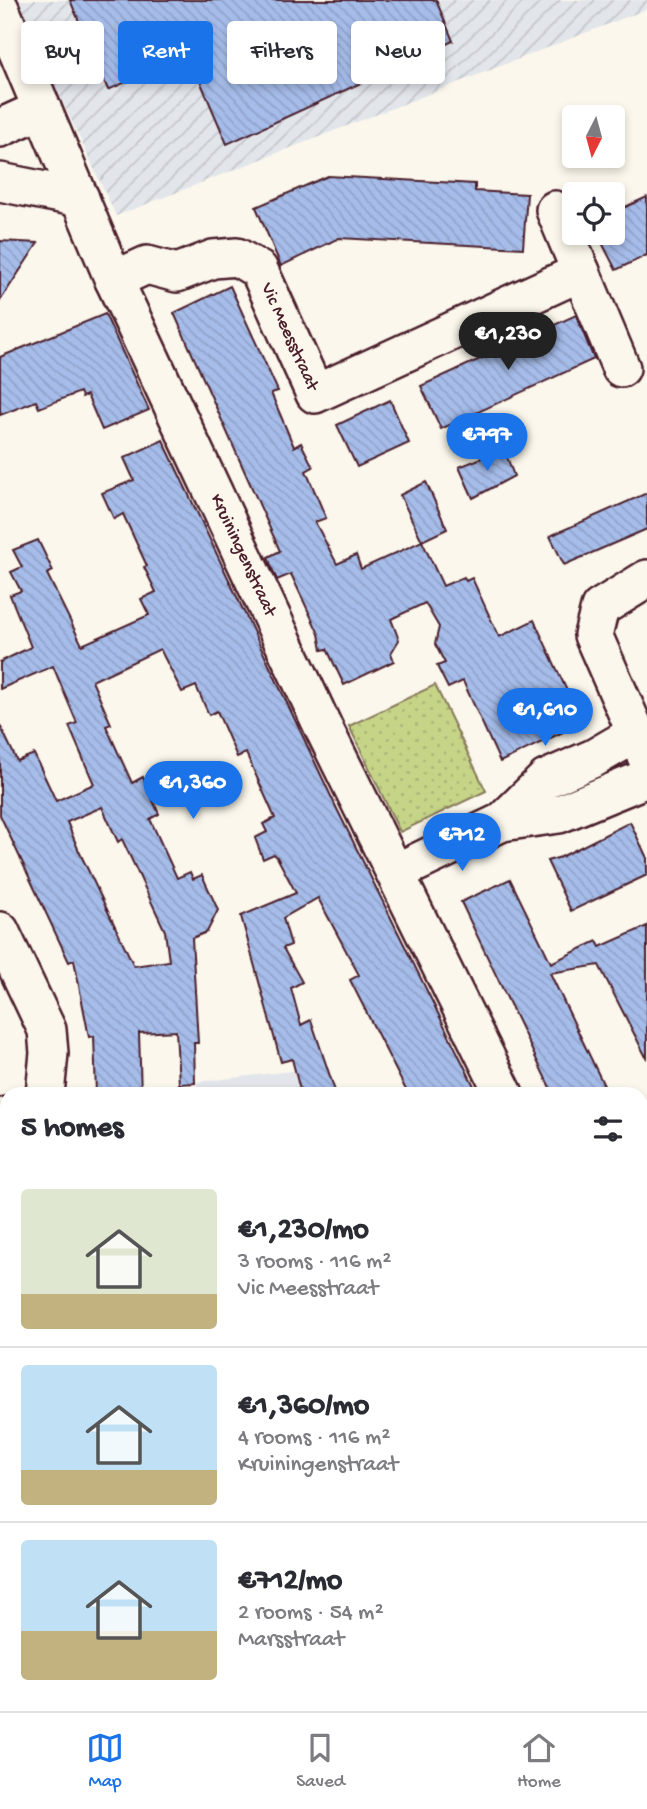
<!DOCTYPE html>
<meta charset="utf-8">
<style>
body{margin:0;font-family:"Gochi Hand",sans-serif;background:#f7f7f7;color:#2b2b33;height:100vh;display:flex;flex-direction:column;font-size:26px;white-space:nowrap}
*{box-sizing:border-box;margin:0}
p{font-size:23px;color:#7c7c81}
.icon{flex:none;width:38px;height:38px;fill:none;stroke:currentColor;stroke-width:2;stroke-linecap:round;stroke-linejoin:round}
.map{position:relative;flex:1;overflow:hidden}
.details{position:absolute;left:0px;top:1087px;width:648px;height:625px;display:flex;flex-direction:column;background:#fff;border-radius:21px 21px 0 0;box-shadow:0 4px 10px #0003}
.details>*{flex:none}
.top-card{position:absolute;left:21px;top:21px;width:606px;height:63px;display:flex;gap:14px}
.needle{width:46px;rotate:186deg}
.buttons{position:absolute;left:562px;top:105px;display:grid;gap:14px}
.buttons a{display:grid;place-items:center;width:63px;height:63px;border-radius:7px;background:#fff;box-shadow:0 4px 10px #0003;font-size:35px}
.price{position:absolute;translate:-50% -60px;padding:0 16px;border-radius:24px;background:#1a73e8;color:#fff;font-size:23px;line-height:46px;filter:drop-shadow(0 2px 4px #0008)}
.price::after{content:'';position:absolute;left:50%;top:42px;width:21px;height:16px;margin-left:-10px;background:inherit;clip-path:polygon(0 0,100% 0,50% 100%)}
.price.current{background:#222;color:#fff}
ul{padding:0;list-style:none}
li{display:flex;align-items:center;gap:21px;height:175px;padding:0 21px}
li+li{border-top:2px solid #e1e1e2}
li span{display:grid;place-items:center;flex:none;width:196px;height:140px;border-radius:7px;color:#555}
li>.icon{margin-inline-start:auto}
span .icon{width:84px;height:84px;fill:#fffc;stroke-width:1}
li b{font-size:30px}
h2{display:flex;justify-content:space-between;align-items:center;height:84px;padding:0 21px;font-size:30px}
.pill{padding:0 24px;border-radius:7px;background:#fff;box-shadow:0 4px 10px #0003;font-size:24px;line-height:63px}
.pill.current{background:#1a73e8;color:#fff}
.dock{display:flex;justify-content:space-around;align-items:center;height:98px;border-top:2px solid #e1e1e2;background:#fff;font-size:19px;color:#7c7c81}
.dock a{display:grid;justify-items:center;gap:4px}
.dock .current{color:#1a73e8}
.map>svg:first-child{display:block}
</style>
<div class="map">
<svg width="647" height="1711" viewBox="0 0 647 1711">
<defs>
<pattern id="industrial-furrows" width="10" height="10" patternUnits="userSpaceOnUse" patternTransform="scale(1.75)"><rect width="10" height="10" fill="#e2e6eb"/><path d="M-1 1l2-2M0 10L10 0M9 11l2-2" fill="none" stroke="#c3c5ca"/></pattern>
<pattern id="forest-crowns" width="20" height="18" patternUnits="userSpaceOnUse" patternTransform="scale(1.75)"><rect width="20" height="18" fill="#c6d488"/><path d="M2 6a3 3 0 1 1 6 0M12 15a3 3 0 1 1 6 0" fill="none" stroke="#acb676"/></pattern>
<pattern id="park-dots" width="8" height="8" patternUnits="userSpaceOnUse" patternTransform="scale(1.75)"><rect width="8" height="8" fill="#c6d488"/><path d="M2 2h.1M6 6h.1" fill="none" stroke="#acb676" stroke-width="1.8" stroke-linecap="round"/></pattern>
<pattern id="building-back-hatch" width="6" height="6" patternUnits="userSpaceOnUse" patternTransform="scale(1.75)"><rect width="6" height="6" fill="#a6bdea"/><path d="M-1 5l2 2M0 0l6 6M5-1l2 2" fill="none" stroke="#90a2c9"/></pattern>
</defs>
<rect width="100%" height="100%" fill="#fbf7ec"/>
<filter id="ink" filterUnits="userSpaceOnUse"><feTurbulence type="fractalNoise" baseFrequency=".0143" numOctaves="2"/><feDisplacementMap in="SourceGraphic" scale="14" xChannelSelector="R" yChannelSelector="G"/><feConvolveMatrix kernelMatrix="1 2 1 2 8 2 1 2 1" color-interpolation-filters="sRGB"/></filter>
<g filter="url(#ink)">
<!-- built -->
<polygon fill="#e2e6eb" points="309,1069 316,1094 197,1094 197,1082"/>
<!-- industrial -->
<polygon fill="url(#industrial-furrows)" points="15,0 647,0 647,9 116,216"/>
<!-- forest -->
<polygon fill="url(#forest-crowns)" stroke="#887a5a" stroke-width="2" points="647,1478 647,1711 0,1711 0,1540 7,1540 7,1704 640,1704 640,1479"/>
<!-- park -->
<polygon fill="url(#park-dots)" stroke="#887a5a" stroke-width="2" points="435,685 486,791 400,832 349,726"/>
<!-- building -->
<g fill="url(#building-back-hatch)" stroke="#4a1f2b" stroke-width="2" fill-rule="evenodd">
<polygon points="70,0 436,0 453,41 227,144 189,55 108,90"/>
<polygon points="328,176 475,184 475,191 527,194 523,248 339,238 281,266 256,207"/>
<polygon points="647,197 647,255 616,270 597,233 612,233 612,213"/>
<polygon points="0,241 38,243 0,301"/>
<polygon points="230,286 278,391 271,393 294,447 301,443 313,467 306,471 326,518 315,522 337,564 356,555 361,569 422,541 443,586 464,577 466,581 472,578 499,637 534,620 582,723 500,762 463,681 448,688 437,666 445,663 435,644 439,627 425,603 391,619 399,640 391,653 394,661 344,685 327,649 322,650 319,634 291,574 277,580 273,571 268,557 280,551 174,313"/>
<polygon points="105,314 149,410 102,430 87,395 82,397 80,392 39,408 36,401 0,415 0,357"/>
<polygon points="576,315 594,359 441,429 421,386"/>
<polygon points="390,400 409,443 357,467 337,425"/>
<path d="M163 440 337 809 478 1094H408L350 980 359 975 318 898 283 918 291 945 283 948 302 982 291 988 301 1025 311 1020 336 1094H301L292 1059 281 1062 241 916 296 893 277 857 274 854 263 859 255 838 267 832 263 824 275 818 246 753 237 757 217 711 209 715 196 686 182 692 160 649 92 681 111 724 106 726 132 783 143 777 159 814 150 819 177 878 190 872 193 879 202 875 218 910 207 932 192 938 198 1043H194L195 1083 179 1084 176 1031 139 1033 141 1094H96L94 1036 89 1037 74 960 69 962 0 815V725L17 761 34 754 56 801 94 784 69 726 77 723 53 666 0 689V662L31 647 10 595 21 591 11 572 22 567 13 550 38 540 53 571 47 574 82 645 149 615 141 599 156 592 144 567 147 566 123 514 114 519 102 493 134 480 124 458ZM102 807 118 842 122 839 165 931 169 961 134 966 78 849 67 822Z"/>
<polygon points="504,449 514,476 473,498 459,467"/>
<polygon points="426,482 447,529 422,541 400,495"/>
<polygon points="647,493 647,529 564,565 550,536"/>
<polygon points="630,822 647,858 647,875 571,911 547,861 561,857"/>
<polygon points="510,879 551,963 597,941 600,947 647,926 647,1059 599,965 550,973 608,1094 553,1094 461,902"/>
</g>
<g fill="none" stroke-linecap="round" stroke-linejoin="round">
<!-- minor casing -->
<g stroke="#4a1f2b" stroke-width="42">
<g id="minor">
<path id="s1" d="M0 9 114 280 324 729 504 1094"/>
<polyline points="0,128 42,109"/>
<polyline points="0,182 80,198"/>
<polyline points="555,210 621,368"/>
<path id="s2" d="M114 280 147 265 177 273 213 259 237 257 259 270 315 394 581 272"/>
<polyline points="647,579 600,608 593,635 647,758"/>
<polyline points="502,822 546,779 594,758 635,734"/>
<polyline points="397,872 502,822 559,814 647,778"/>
<polyline points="0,931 47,1030 49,1053 45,1094"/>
<polyline points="0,1119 7,1116"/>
<polyline points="0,1149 7,1151"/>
<polyline points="640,1307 647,1315"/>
<polyline points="640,1457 647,1456"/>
<polyline points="0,1508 7,1507"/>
</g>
</g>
<!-- minor -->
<use href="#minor" stroke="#fbf7ec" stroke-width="37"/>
</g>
</g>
<g text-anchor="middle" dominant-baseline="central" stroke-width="5" stroke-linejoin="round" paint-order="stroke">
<!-- street labels -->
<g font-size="19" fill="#4a1f2b" stroke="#fbf7ec">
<text stroke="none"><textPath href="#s2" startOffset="229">Vic Meesstraat</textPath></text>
<text stroke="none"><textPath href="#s1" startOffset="598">Kruiningenstraat</textPath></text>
</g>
</g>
</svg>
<div class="buttons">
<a><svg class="needle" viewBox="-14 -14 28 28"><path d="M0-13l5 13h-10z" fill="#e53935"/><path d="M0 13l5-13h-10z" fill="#7c7c81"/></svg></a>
<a><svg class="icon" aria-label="locate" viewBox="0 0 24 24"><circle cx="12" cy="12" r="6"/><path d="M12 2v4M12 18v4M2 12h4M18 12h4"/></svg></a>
</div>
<b class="price current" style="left:508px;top:372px">€1,230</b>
<b class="price" style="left:487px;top:473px">€797</b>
<b class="price" style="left:545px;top:748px">€1,610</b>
<b class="price" style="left:193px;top:821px">€1,360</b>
<b class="price" style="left:462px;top:873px">€712</b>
<div class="top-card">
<a class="pill">Buy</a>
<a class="pill current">Rent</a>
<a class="pill">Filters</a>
<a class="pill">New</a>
</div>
<section class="details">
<h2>5 homes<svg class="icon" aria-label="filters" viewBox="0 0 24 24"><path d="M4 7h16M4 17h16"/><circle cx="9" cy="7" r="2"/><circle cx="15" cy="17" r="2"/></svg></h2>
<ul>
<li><span style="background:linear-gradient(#dfe7d0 75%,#c2b280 0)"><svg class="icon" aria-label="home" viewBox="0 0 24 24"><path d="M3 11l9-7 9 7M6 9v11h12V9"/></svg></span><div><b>€1,230/mo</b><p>3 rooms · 116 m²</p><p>Vic Meesstraat</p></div></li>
<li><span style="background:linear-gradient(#bfe0f5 75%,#c2b280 0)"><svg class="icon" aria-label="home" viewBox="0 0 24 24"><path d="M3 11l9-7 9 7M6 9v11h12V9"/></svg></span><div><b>€1,360/mo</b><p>4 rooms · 116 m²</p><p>Kruiningenstraat</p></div></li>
<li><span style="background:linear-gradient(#bfe0f5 65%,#c2b280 0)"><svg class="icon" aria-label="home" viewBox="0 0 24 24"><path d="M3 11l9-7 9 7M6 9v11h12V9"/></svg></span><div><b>€712/mo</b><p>2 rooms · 54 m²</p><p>Marsstraat</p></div></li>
</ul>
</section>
</div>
<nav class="dock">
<a class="current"><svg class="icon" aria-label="map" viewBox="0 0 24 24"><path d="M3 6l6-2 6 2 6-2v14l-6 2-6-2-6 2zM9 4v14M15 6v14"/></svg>Map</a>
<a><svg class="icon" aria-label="saved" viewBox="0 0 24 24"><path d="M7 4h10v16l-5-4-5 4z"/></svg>Saved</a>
<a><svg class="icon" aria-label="home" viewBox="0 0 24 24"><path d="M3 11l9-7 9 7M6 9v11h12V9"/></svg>Home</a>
</nav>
